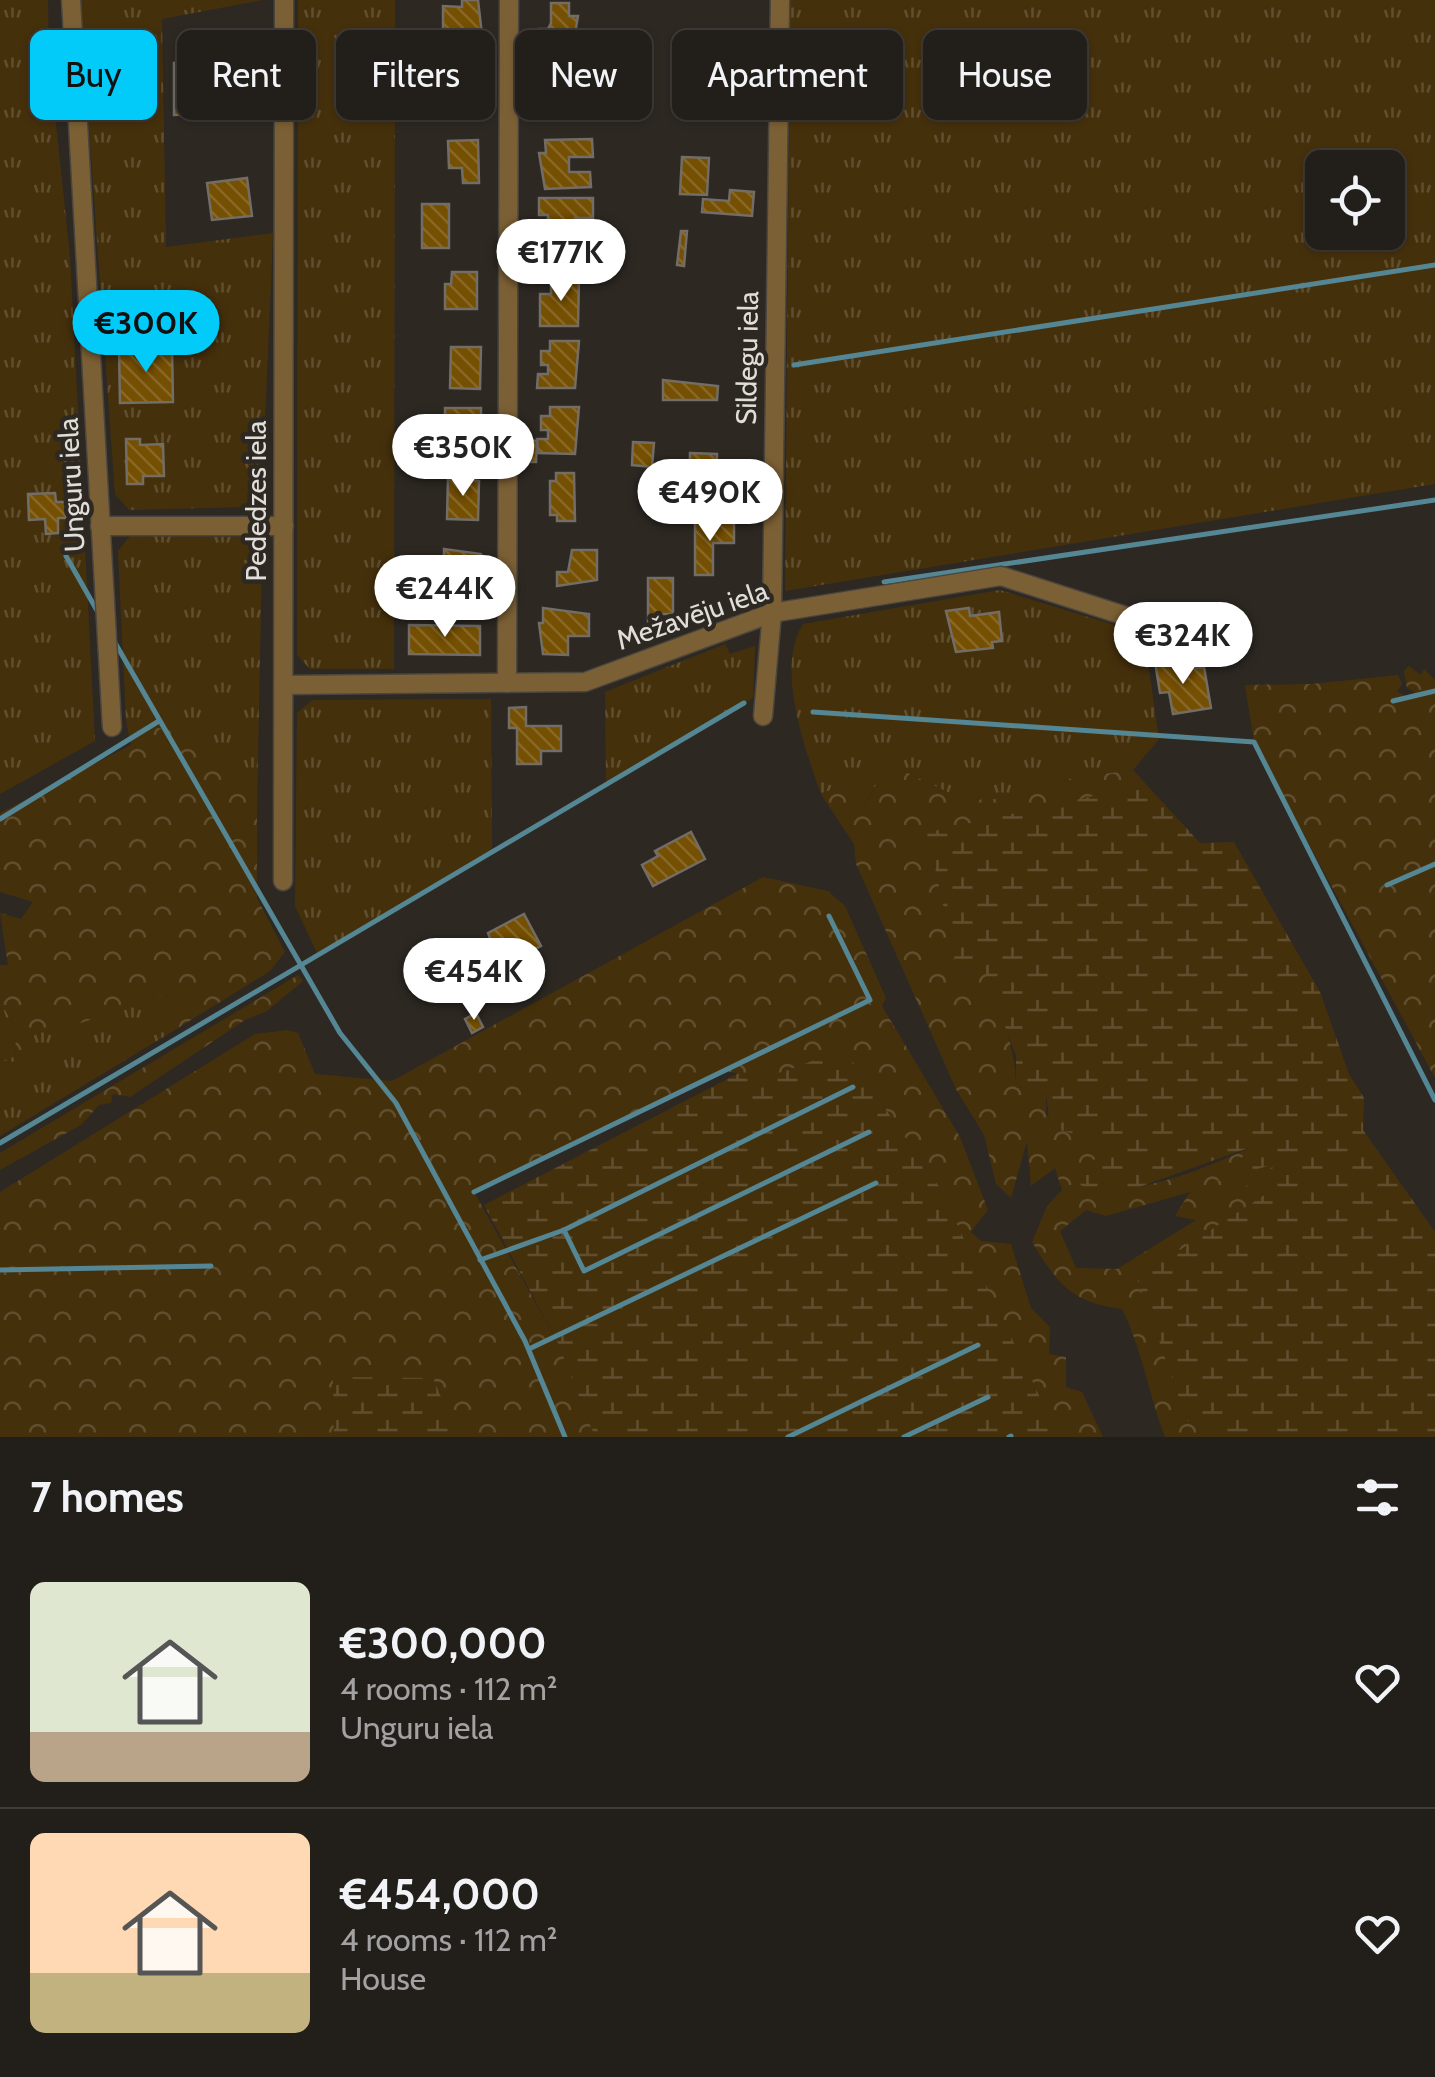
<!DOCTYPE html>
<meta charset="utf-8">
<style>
body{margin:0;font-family:Cabin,sans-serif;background:#2a2723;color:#f1f3f6;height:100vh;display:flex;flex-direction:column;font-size:38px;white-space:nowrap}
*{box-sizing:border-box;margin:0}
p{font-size:32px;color:#a2a2a2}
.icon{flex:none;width:55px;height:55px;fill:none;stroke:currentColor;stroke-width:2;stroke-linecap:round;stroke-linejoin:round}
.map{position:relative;height:1437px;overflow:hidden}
.drawer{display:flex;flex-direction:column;background:#221e1a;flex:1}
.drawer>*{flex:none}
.guide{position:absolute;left:30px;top:30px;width:1375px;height:90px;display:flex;gap:20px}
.fabs{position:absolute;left:1305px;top:150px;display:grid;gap:20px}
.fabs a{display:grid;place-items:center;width:100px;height:100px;border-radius:15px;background:#221e1a;box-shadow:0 2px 8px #0004,0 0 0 2px #3f3c39;font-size:50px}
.price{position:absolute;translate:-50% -85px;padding:0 22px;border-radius:35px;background:#fff;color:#222;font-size:32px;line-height:65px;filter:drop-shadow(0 2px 5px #0008)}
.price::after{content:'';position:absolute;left:50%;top:60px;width:30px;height:22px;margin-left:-15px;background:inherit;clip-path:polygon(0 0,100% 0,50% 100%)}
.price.on{background:#02cbf9;color:#111}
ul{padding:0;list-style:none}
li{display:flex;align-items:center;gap:30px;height:250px;padding:0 30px}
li+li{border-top:2px solid #3f3c39}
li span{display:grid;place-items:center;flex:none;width:280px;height:200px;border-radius:15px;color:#555}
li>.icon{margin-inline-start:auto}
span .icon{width:120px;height:120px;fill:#fffc;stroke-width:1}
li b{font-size:42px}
h2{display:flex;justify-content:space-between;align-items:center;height:120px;padding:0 30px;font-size:42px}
.chip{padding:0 35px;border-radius:15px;background:#221e1a;box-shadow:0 2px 8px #0004,0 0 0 2px #3f3c39;font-size:35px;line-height:90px}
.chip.on{background:#02cbf9;color:#111}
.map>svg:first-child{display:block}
</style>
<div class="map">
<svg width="1435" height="1437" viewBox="0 0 1435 1437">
<defs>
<pattern id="grass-tufts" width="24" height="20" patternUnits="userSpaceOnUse" patternTransform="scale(2.5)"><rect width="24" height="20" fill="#45300c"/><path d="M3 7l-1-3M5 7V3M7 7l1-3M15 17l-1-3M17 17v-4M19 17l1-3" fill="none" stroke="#604e2f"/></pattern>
<pattern id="forest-crowns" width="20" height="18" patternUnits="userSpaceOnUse" patternTransform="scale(2.5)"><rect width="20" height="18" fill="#45300c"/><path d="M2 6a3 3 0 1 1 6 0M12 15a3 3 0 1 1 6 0" fill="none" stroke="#604e2f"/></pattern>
<pattern id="wetland-marsh" width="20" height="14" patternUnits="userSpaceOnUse" patternTransform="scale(2.5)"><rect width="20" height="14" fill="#45300c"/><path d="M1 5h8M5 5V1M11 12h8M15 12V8" fill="none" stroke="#604e2f"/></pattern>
<pattern id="building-back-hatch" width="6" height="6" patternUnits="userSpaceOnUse" patternTransform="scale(2.5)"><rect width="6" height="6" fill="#754f02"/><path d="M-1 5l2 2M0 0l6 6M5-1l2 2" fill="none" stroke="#886826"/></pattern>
</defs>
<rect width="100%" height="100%" fill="#2d2822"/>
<!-- grass -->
<g fill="url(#grass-tufts)" fill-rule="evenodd">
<polygon points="0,0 48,0 49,58 70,257 95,741 0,794"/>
<polygon points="80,0 263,0 162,19 166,247 273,233 262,493 248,507 129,510 115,494"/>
<polygon points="298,0 395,0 394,669 310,669 297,655"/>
<path d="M790 0H1435V484L785 591ZM1322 168H1388V232H1322Z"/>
<polygon points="130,536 247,537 262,553 257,810 195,737 126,721 118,551"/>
<path d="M1000 590 1144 634 1159 739 1133 770 1073 778 997 799 964 800 889 764 862 808 845 784 821 794C805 749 775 668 803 624Z"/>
<polygon points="725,644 730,654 755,646 753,698 606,785 605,692"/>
<polygon points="491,699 492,852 318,955 295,906 297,713 312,700"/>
<polygon points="169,994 184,994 161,1030 175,1030 0,1136 0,1077 27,1082 27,1050 36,1030 59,1029"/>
<polygon points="0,1000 16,1030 15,1063 0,1060"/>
</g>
<!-- forest -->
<g fill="url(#forest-crowns)" fill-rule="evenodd">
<polygon points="1409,666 1421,675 1424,669 1435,680 1435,1078 1254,742 1245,685 1312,684 1398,675 1402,684 1397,691 1405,696 1415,692 1407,688 1404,671"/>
<polygon points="126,721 195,736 257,810 257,898 285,952 270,971 175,1030 160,1030 167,1011 183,994 169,994 59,1030 36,1030 27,1050 27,1082 0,1077 0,1060 15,1062 16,1030 0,1000 0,965 8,965 0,913 21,919 33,902 0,892 0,813 131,745"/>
<path d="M889 764 964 800 997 799 1073 778 1133 770 1131 788 917 836 935 867 958 975 985 973C1000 1010 1016 1047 1016 1087L1046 1094V1115L1097 1129 1106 1151 1087 1191C1146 1193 1205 1169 1258 1144L1220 1179 1282 1161 1225 1202 1283 1183 1137 1278 1187 1420 1214 1437H1165C1149 1395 1142 1349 1122 1309 1070 1302 1058 1284 1032 1242L1047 1206 1062 1190 1055 1168 1031 1186 1027 1141 1011 1198 996 1184 984 1135 956 1089 856 864 854 844 821 794 845 784 863 807ZM1190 1192 1175 1216 1196 1220 1117 1269 1076 1268 1060 1231 1086 1210 1106 1216Z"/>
<polygon points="763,877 828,891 845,906 886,998 882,1006 960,1137 988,1210 971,1232 981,1241 1011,1244 1031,1308 1050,1327 1049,1354 1066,1357 1066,1387 1082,1392 1103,1437 1059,1437 938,1185 844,1049 767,1078 724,1071 474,1192 559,1345 595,1437 458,1437 433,1378 333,1378 334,1437 0,1437 0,1192 255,1034 287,1030 298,1033 315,1074 392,1081"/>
<polygon points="298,975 303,981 267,1011 245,1020 130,1097 113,1094 111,1103 99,1105 81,1125 0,1170 0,1153"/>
</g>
<!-- wetland -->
<g fill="url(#wetland-marsh)">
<polygon points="1133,770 1200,843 1234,842 1320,992 1349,1074 1364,1098 1363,1130 1435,1232 1435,1437 1214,1437 1187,1420 1137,1278 1278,1186 1221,1204 1278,1163 1217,1181 1254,1146 1125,1192 1087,1191 1072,1176 1106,1151 1097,1129 1078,1135 1050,1127 1046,1094 1016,1087 1016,1056 985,973 958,975 935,867 916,835 1130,788"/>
<polygon points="844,1049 938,1185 1059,1437 595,1437 559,1345 484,1205 739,1073 767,1078"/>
<polygon points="333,1377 433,1378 458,1437 334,1437"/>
</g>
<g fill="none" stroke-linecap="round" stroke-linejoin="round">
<!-- stream -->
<g stroke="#548694" stroke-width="5">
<polyline points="794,365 1435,265"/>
<polyline points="66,556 99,614"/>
<polyline points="884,582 1435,500"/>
<polyline points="114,641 340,1033 396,1103 525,1341 565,1437"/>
<polyline points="1393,701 1435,691"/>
<polyline points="813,712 1254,742 1435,1100"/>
<polyline points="0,819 159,721"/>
<polyline points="1387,885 1435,864"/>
<polyline points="0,1143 744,703"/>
<polyline points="474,1192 870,1000 829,916"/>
<polyline points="564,1230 584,1271 869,1132"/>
<polyline points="480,1260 564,1230 853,1087"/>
<polyline points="0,1270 211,1266"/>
<polyline points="529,1349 876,1183"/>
<polyline points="788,1437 978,1345"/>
<polyline points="904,1437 988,1397"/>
<polyline points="1009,1437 1011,1436"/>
</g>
</g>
<!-- building -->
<g fill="url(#building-back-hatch)" stroke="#726d66" stroke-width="2.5">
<polygon points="462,0 478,0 482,35 475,35 475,47 443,46 443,6 462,7"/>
<polygon points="551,3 569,3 569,16 578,16 573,46 539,46 539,29 548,29 551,23"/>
<polygon points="215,39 256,39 256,57 215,62"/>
<polygon points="199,62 200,114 174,115 174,63"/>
<polygon points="459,67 479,68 478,83 458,82"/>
<polygon points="409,69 432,69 434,110 408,106"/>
<polygon points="538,70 595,70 594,96 577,96 577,104 552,104 552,97 538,97"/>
<polygon points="252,94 253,112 219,113 219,95"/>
<polygon points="592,139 593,157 569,157 569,172 590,172 591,187 545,189 539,153 546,153 545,140"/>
<polygon points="478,140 479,183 463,183 462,168 449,168 448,141"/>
<polygon points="682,157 709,158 707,195 680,194"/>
<polygon points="247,178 252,216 212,220 207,183"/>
<polygon points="730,190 754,192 752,216 702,212 703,199 729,201"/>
<polygon points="539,198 593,198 593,218 575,218 575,228 594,228 594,243 588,243 588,254 551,254 551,242 539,242 538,228 548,228 548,215 539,215"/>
<rect x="422" y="204" width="27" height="44"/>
<polygon points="681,231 687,231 684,266 677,265"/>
<polygon points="452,272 477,272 477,309 445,309 445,284 451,284"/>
<polygon points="551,278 579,278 578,326 540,326 540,294 551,294"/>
<polygon points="550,341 579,341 575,388 537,388 538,374 548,374 548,365 541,365 541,351 550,351"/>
<polygon points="172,347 173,402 120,403 119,348"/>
<polygon points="451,347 481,347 480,389 450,388"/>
<polygon points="663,380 718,386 717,400 663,400"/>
<polygon points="550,407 579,407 575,454 538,453 537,439 548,439 548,430 541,430 541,416 550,416"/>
<polygon points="445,408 481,408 481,450 445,449"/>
<polygon points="126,439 140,439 140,445 163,444 164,476 143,476 143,484 127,484"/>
<polygon points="524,440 537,441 536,462 522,462"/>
<polygon points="633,442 654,443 652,467 632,465"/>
<polygon points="690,453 717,454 717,469 723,469 722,501 689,501"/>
<polygon points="556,473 574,473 575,521 557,521 557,515 550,515 550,481 556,481"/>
<polygon points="448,476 479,481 478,520 447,519"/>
<polygon points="55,493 56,502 66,502 66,518 58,518 58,533 46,534 45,519 29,520 28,494"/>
<polygon points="695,523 734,523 734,543 713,543 713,575 695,575"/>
<polygon points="444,549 481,554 480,582 444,586 445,579 437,579 438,557 444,557"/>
<polygon points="572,550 597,550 597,580 557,586 557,572 568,572"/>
<polygon points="648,578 673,578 673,614 661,614 661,624 648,624"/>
<polygon points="543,608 589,614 589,636 568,636 568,655 543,654 539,623 543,623"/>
<polygon points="969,608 970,616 999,612 1002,641 992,642 993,648 956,652 946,611"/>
<polygon points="409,625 480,626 480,655 409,654"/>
<polygon points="1175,659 1178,671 1204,667 1211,708 1173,714 1169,692 1160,693 1155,662"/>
<polygon points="526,707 526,726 561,726 561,751 541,751 541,764 517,764 517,728 509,728 509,708"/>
<polygon points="691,832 705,859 653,886 642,865 658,856 655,851"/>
<polygon points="524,914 541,946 508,963 504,955 482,967 472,949 490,938 488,933"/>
<polygon points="455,956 471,983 453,994 437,967"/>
<polygon points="476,1013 483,1027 472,1033 465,1019"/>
</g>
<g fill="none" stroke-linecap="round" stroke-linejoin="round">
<!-- minor casing -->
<g stroke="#4a453f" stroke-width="21">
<g id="minor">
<polyline points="71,0 112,727"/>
<polyline points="100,526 284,526"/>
<polyline points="507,683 509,0"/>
<polyline points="285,685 585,682 772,613 1001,576 1169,630"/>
<polyline points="763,716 772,613 780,0"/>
<polyline points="283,881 284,0"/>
</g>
</g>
<!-- minor -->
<use href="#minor" stroke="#7c6035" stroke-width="18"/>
</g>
<g text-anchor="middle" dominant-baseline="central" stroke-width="9" stroke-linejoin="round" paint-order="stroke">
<!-- street labels -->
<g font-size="28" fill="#e1deda" stroke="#2d2822">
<text transform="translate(747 358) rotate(-89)">Sildegu iela</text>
<text transform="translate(71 485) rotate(-93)">Unguru iela</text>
<text transform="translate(256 501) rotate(-90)">Pededzes iela</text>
<text transform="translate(692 615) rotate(-19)">Mežavēju iela</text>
</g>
</g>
</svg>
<div class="fabs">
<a><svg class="icon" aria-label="locate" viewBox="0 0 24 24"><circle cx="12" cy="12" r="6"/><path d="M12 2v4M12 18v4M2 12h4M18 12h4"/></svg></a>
</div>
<b class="price" style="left:561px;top:304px">€177K</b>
<b class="price on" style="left:146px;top:375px">€300K</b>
<b class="price" style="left:463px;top:499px">€350K</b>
<b class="price" style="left:710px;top:544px">€490K</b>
<b class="price" style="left:445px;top:640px">€244K</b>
<b class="price" style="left:1183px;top:687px">€324K</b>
<b class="price" style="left:474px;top:1023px">€454K</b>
<div class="guide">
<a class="chip on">Buy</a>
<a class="chip">Rent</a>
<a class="chip">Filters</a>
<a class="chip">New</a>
<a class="chip">Apartment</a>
<a class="chip">House</a>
</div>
</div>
<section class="drawer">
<h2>7 homes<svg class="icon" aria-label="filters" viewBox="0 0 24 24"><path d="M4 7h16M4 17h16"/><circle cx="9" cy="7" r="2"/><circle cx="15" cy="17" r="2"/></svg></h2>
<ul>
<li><span style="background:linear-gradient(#dfe7d0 75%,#b9a48a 0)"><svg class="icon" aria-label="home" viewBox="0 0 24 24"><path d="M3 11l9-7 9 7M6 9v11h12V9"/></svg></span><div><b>€300,000</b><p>4 rooms · 112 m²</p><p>Unguru iela</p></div><svg class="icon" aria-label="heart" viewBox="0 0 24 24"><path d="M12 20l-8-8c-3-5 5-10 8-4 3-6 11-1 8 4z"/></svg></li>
<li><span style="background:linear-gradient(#ffd9b3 70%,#c2b280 0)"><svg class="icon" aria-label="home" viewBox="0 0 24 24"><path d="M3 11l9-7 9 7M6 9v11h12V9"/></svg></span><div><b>€454,000</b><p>4 rooms · 112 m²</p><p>House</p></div><svg class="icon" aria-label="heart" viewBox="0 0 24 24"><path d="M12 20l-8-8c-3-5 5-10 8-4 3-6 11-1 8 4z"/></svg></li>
</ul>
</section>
